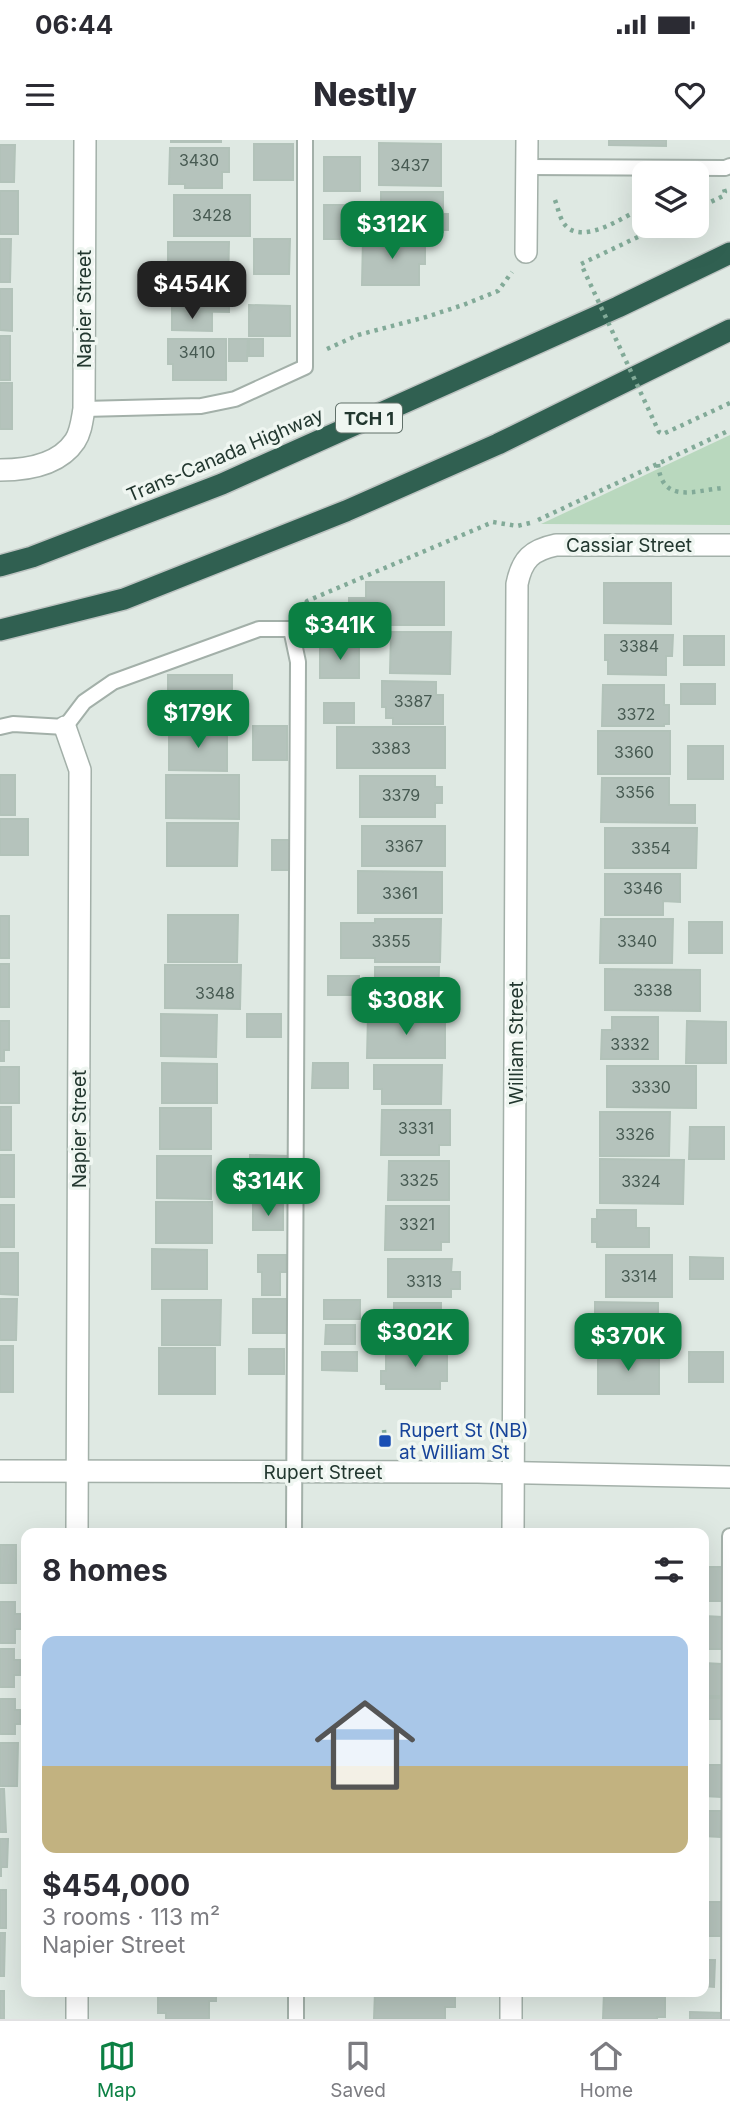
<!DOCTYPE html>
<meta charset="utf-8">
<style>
body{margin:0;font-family:Inter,sans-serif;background:#f2f2f3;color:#2b2b33;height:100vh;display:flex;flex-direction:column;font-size:26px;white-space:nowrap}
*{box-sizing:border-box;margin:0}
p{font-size:23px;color:#7c7c81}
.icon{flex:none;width:38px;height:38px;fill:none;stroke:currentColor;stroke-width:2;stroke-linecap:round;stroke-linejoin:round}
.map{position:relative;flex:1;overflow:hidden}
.drawer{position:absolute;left:21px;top:1388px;width:688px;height:469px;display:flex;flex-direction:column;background:#fff;border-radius:14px;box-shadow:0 7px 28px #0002}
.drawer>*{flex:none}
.tools{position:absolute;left:632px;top:21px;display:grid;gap:14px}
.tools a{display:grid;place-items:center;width:77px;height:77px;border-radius:14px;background:#fff;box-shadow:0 7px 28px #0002;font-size:35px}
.price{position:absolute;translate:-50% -60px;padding:0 16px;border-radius:14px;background:#0b8043;color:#fff;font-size:23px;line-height:46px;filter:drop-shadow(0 2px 4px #0008)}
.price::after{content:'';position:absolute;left:50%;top:42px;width:21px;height:16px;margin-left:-10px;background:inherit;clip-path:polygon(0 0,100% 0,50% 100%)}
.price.current{background:#222;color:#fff}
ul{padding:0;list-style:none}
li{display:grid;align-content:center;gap:14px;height:371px;padding:0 21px}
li+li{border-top:2px solid #e1e1e2}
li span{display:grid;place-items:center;height:217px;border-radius:14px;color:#555}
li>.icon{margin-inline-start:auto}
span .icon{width:126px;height:126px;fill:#fffc;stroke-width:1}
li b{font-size:30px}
h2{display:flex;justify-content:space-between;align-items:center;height:84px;padding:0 21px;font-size:30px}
.status{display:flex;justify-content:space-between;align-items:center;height:49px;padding:0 35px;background:#fff;direction:ltr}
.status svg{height:19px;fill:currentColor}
header{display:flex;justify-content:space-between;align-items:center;height:91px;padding:0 21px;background:#fff;font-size:32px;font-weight:800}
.dock{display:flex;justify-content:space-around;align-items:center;height:98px;border-top:2px solid #e1e1e2;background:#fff;font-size:19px;color:#7c7c81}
.dock a{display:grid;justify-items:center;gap:4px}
.dock .current{color:#0b8043}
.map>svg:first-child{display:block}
</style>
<div class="status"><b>06:44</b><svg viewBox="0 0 49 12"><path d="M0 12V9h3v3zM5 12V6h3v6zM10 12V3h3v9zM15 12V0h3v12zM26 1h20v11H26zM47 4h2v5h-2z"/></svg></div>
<header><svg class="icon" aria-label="menu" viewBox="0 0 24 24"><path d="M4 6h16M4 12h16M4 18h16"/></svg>Nestly<svg class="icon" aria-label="heart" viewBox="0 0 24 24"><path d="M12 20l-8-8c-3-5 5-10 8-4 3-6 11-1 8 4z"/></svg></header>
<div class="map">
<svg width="730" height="1879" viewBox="0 0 730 1879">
<rect width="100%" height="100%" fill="#dfe9e3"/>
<!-- green -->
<polygon fill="#b9d8be" points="730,295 730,385 541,384"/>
<!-- building -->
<g fill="#b5c3bc" stroke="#b2c2b9" stroke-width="2">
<rect x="171" y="0" width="50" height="2"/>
<polygon points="609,0 666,0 666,6 609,5"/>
<polygon points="379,3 441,4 441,46 379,45"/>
<rect x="254" y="4" width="39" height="36"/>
<polygon points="0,5 15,5 14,42 0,42"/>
<polygon points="170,8 229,8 229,32 222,32 222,48 185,48 185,44 169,44"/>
<rect x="324" y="17" width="36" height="34"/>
<rect x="0" y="51" width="18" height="43"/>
<polygon points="381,52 443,52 443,74 448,74 448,90 443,90 443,92 381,92"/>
<rect x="174" y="55" width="76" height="41"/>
<rect x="324" y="65" width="36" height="34"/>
<polygon points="363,98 425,98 425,124 419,124 419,145 362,145"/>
<polygon points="0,99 11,99 10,142 0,142"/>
<polygon points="254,99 290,99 289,134 254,134"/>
<polygon points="168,102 229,102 228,145 168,145"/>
<polygon points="0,149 12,149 12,191 0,190"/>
<polygon points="172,152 229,153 229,172 172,171"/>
<polygon points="249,165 290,166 290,196 249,196"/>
<polygon points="172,171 212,172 212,191 172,190"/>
<rect x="0" y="196" width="10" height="44"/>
<polygon points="168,199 226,199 226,240 173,240 173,224 168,224"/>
<polygon points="229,199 248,199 247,221 229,221"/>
<rect x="249" y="199" width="14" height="17"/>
<rect x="0" y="243" width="12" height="46"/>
<polygon points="366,442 444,442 444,485 349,485 349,458 366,458"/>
<polygon points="604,443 671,443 671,484 604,483"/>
<polygon points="391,492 451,492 450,534 390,533"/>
<polygon points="605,495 673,495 672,516 666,516 666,535 608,534 608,520 605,520"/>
<rect x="684" y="496" width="40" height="29"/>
<rect x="320" y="506" width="39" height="32"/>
<polygon points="168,535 232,535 232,584 168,583"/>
<polygon points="382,541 436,542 436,555 443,555 443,584 393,584 393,578 386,578 386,567 382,567"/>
<rect x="681" y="544" width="34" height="20"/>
<polygon points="603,545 664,545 664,565 669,565 669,584 664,584 664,586 602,586"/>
<rect x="324" y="563" width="30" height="20"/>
<rect x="253" y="586" width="34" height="34"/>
<rect x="337" y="587" width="108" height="41"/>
<polygon points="169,588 227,589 227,631 169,630"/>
<rect x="598" y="591" width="72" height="43"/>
<rect x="688" y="606" width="35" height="33"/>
<rect x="0" y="635" width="15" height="40"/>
<polygon points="166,635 239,635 239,679 166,678"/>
<polygon points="360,636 435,636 435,647 442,647 442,663 435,663 435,677 360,677"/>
<polygon points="602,638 669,638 669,665 695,665 695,683 601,682"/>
<rect x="0" y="679" width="28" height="36"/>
<polygon points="167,683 238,683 237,726 167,726"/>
<rect x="362" y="686" width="83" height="40"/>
<polygon points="605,688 697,688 696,728 605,728"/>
<rect x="272" y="700" width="19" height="30"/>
<polygon points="358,731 442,732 442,773 358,773"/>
<polygon points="605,734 680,734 680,762 663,761 663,775 605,775"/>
<polygon points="168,775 238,775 237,822 168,822"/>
<rect x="0" y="776" width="9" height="42"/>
<polygon points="375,779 441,779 440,822 375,822 375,818 341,818 341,783 375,783"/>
<polygon points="601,779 673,779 672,823 600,823"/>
<rect x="689" y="782" width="33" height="31"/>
<rect x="0" y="824" width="9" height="43"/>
<polygon points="165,825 241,825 240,869 165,868"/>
<polygon points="375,827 439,827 438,870 375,870"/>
<polygon points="605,829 700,830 700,871 605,870"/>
<rect x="328" y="836" width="31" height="19"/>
<polygon points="161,874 217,875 216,917 161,916"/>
<rect x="247" y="874" width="34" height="23"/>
<polygon points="368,875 445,875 445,918 367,918"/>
<polygon points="612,877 658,877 658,919 601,919 602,890 612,890"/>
<polygon points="0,881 9,881 9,910 4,910 4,921 0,921"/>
<polygon points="687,881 726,882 726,923 686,923"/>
<polygon points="162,923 217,924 217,963 162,963"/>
<polygon points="313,923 348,923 348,948 312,948"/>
<polygon points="374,925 442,925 441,964 382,964 382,949 374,949"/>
<polygon points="607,926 696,926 696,968 607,967"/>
<rect x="0" y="927" width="19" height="36"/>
<rect x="0" y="967" width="11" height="43"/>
<rect x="160" y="968" width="51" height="41"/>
<polygon points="382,970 450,970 450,1005 439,1005 439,1015 381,1015"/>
<polygon points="600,972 670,972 669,1016 600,1016"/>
<polygon points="690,987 724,987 724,1019 689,1019"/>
<rect x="0" y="1015" width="14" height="42"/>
<polygon points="250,1015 287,1016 287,1054 250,1053"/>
<polygon points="157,1016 211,1016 211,1059 157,1058"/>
<polygon points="600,1019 684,1020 683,1064 600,1063"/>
<polygon points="389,1021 449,1021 449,1060 388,1060"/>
<rect x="156" y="1062" width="56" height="41"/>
<rect x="0" y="1065" width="14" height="42"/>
<rect x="253" y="1065" width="30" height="25"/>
<polygon points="386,1066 449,1066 449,1102 441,1102 441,1110 385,1110"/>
<polygon points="597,1070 636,1070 636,1088 649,1088 649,1107 597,1107 597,1102 592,1102 592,1079 597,1079"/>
<polygon points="152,1109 207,1110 207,1149 152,1149"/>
<polygon points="0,1113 18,1113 18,1155 0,1154"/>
<polygon points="258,1115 286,1115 286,1132 280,1132 280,1155 262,1155 262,1132 258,1132"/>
<rect x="606" y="1115" width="66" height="42"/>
<polygon points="690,1117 723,1118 723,1139 690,1139"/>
<polygon points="388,1119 452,1119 451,1132 460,1132 460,1149 451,1149 451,1157 388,1157"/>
<polygon points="0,1159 17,1159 16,1200 0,1200"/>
<rect x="253" y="1159" width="34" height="34"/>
<polygon points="162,1160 221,1160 220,1205 162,1205"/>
<rect x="324" y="1160" width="36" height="19"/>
<polygon points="595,1162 658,1163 658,1207 602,1206 602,1198 595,1198"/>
<polygon points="394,1163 441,1163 441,1170 448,1170 448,1203 394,1202 394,1196 389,1196 389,1182 394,1182"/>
<polygon points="326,1185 355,1185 355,1204 325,1204"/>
<rect x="0" y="1206" width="13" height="46"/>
<rect x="159" y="1208" width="56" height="46"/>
<rect x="249" y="1209" width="35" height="25"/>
<polygon points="386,1209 447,1210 447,1241 440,1241 440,1249 386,1249 386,1244 381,1244 381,1231 386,1231"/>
<polygon points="598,1211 659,1212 659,1254 598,1254"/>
<polygon points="322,1212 357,1212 357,1231 322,1230"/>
<rect x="689" y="1212" width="34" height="30"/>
<rect x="0" y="1405" width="16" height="38"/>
<rect x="704" y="1427" width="18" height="34"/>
<polygon points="0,1462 15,1462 15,1474 22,1474 22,1489 15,1489 15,1503 0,1503"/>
<polygon points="704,1476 722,1477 722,1509 704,1509"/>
<polygon points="0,1509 14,1509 14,1520 20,1520 20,1535 14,1535 14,1547 0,1547"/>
<polygon points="704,1523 721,1524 721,1556 704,1556"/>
<rect x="704" y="1558" width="17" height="21"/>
<polygon points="0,1559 15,1559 15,1570 20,1570 20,1584 15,1584 15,1594 0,1594"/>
<polygon points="0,1603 18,1603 17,1646 0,1646"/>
<polygon points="704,1625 721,1625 721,1657 704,1656"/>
<polygon points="0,1649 4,1649 6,1692 0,1692"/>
<polygon points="704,1671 721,1671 720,1697 704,1696"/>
<polygon points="0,1699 8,1699 7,1727 1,1727 1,1737"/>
<rect x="0" y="1750" width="6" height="38"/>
<rect x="704" y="1762" width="18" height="34"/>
<polygon points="0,1793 5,1793 4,1836 0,1836"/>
<polygon points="704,1820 715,1820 714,1847 704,1846"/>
<rect x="0" y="1851" width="4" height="28"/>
<polygon points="158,1852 216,1852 216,1861 209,1861 209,1879 166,1879 166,1873 158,1873"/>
<polygon points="375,1852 455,1852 455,1867 445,1867 445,1879 374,1879"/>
<polygon points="604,1852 665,1852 665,1877 657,1877 657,1879 603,1879"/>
<polygon points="690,1872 723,1873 722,1879 690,1879"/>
</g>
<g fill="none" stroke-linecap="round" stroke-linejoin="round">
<!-- lane casing -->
<g stroke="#a3b0a9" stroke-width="18">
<g id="lane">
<polyline points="527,27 725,28 730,26"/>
<polyline points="84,269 201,266 235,259 305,227 305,0"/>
<polyline points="0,587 13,584 65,587 84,562 113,542 259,489 291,489 298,522 294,1393"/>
<polyline points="296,1852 296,1879"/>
<polyline points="729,1879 730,1396"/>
</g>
</g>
<!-- street casing -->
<g stroke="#a3b0a9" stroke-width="24">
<g id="street">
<polyline points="526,112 527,0"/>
<path d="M0 330C27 330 59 325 75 301 81 292 82 280 84 269L85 0"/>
<polyline points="65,587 80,630 77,1393"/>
<polyline points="0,1331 477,1332 730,1337"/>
<path d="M513 1393 517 444C522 419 532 410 556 405H730"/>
<polyline points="77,1879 77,1852"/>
<polyline points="511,1879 511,1852"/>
</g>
</g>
<!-- highway casing -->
<g stroke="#bdc3c1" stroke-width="24">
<g id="highway">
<polyline points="0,426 32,417 222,344 618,167 730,113"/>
<polyline points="0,490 124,459 346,371 498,304 730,190"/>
</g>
</g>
<!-- path -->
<g stroke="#82aa98" stroke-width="4.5" stroke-dasharray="3.5 5" stroke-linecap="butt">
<path d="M555 60C558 68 560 80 566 86 584 105 625 76 644 67"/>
<polyline points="696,69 723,56 725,52 724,49"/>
<polyline points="327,209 358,195 426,177 463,165 498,151 512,132"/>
<path d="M658 324C662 364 693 351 722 348"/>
<polyline points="538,380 730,290"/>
<polyline points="302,470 307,461 493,382 517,386 530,383"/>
<polyline points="384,1290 385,1301"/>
</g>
<!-- lane -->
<use href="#lane" stroke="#fff" stroke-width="14"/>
<!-- street -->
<use href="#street" stroke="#fff" stroke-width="21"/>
<!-- highway -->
<use href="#highway" stroke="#306051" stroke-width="21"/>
<!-- path-bridge -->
<polyline stroke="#82aa98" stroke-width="4.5" stroke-dasharray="3.5 5" stroke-linecap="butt" points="661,86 581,124 659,292 663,294 730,263"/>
</g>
<!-- markers -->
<rect fill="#1a4fb4" stroke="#eff6f1" stroke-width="2.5" x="378" y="1294" width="14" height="14" rx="3.5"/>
<g text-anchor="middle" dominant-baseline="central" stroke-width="7" stroke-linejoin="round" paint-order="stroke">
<!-- number labels -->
<g font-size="16" fill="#475a52">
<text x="199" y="20">3430</text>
<text x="410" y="25">3437</text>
<text x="212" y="75">3428</text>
<text x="197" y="212">3410</text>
<text x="639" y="506">3384</text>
<text x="413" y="561">3387</text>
<text x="636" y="574">3372</text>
<text x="391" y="608">3383</text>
<text x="634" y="612">3360</text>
<text x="635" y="652">3356</text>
<text x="401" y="655">3379</text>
<text x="404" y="706">3367</text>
<text x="651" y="708">3354</text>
<text x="643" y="748">3346</text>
<text x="400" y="753">3361</text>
<text x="391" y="801">3355</text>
<text x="637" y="801">3340</text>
<text x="653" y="850">3338</text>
<text x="215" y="853">3348</text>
<text x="630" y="904">3332</text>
<text x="651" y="947">3330</text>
<text x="416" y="988">3331</text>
<text x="635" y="994">3326</text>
<text x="419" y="1040">3325</text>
<text x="641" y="1041">3324</text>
<text x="417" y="1084">3321</text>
<text x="639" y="1136">3314</text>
<text x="424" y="1141">3313</text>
</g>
<!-- shield labels -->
<rect fill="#eff6f1" stroke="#607069" stroke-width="2" x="336" y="263.5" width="66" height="29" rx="5"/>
<g font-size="18" font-weight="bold" fill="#22372f">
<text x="369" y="278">TCH 1</text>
</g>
<!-- street labels -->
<g font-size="19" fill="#22372f" stroke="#eff6f1">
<text transform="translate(84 169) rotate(-90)">Napier Street</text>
<text transform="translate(225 315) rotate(-23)">Trans-Canada Highway</text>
<text x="629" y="405">Cassiar Street</text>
<text transform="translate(516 903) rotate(-90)">William Street</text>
<text transform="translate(79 989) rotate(-90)">Napier Street</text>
<text x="323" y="1332">Rupert Street</text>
</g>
<!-- transit labels -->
<g font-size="19" fill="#164399" stroke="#eff6f1" text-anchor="start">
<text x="399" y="1290">Rupert St (NB)<tspan x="399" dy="22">at William St</tspan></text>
</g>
</g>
</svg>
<div class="tools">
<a><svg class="icon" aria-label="layers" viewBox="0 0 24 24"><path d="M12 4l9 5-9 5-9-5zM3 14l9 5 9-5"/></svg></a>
</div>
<b class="price" style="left:392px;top:121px">$312K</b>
<b class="price current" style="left:192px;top:181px">$454K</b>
<b class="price" style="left:340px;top:522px">$341K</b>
<b class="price" style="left:198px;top:610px">$179K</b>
<b class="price" style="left:406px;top:897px">$308K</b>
<b class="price" style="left:268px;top:1078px">$314K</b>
<b class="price" style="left:415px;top:1229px">$302K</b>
<b class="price" style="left:628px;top:1233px">$370K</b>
<section class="drawer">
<h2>8 homes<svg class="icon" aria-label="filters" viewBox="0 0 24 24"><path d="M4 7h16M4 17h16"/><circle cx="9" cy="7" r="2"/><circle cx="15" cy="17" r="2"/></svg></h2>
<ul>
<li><span style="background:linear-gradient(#a9c7e8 60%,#c2b280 0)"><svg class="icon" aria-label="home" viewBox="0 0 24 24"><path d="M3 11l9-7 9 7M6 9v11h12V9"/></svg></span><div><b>$454,000</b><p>3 rooms · 113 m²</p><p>Napier Street</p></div></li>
</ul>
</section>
</div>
<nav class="dock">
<a class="current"><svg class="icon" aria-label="map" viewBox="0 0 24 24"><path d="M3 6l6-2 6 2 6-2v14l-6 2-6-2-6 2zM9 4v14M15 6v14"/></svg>Map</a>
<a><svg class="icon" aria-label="saved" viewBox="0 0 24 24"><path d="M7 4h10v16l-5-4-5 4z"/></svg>Saved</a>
<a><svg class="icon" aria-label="home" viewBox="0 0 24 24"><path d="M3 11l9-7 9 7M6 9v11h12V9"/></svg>Home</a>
</nav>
